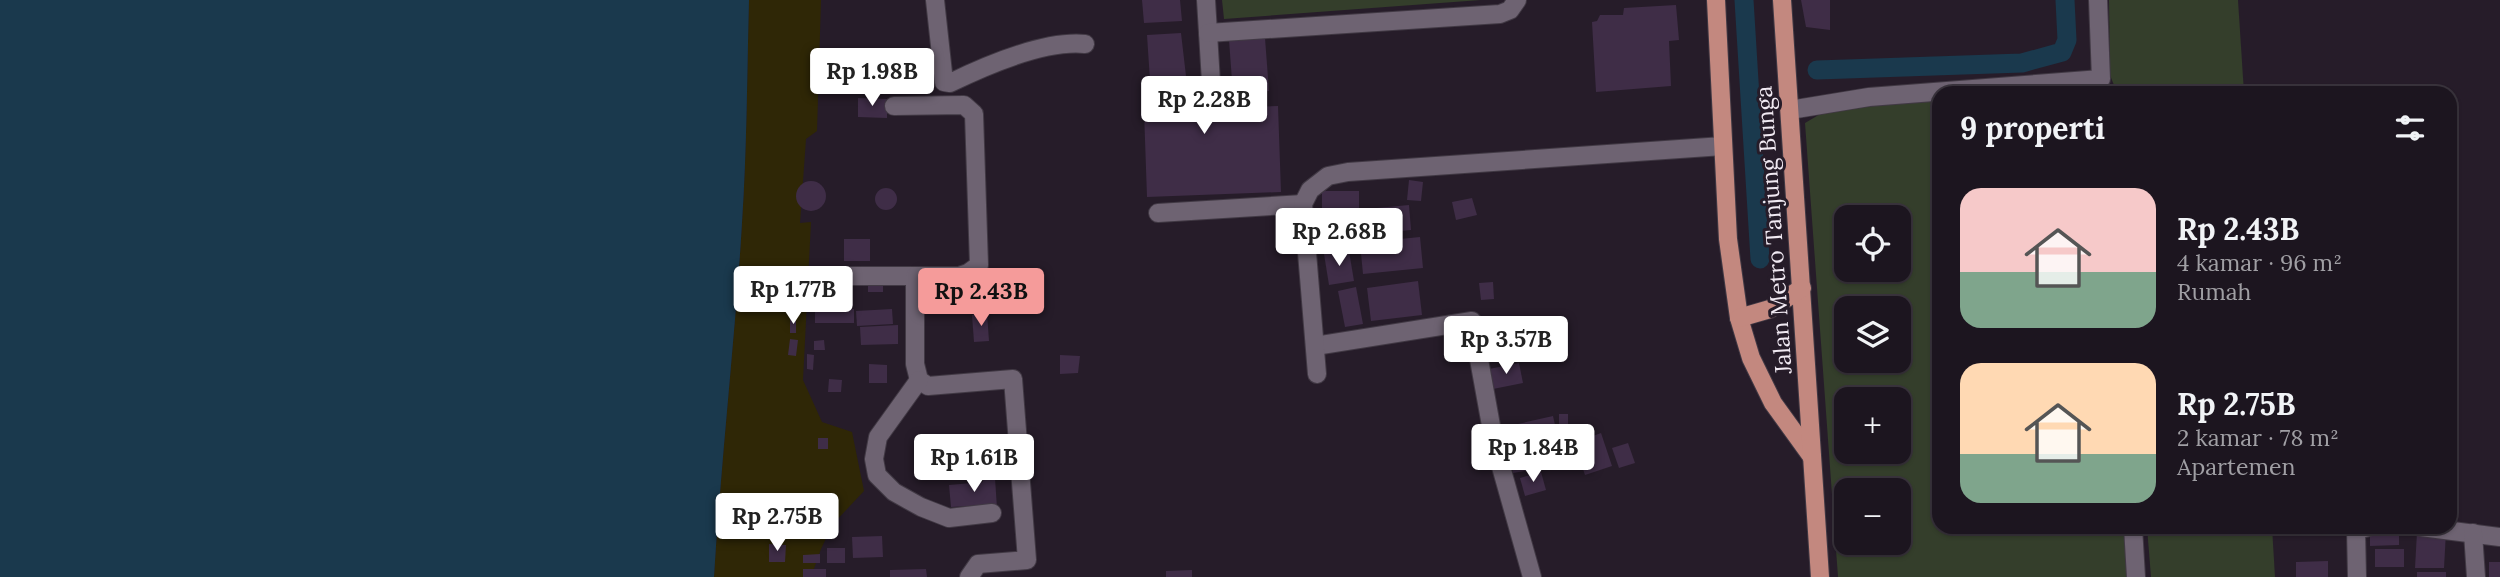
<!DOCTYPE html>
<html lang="id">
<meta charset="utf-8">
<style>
body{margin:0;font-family:Lora,serif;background:#29222c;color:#f1f3f6;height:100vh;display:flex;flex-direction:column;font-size:26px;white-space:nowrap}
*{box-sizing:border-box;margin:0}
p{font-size:23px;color:#a09fa4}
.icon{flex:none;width:38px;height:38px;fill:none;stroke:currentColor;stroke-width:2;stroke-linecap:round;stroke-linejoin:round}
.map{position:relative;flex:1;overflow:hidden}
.details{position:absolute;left:1932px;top:86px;width:525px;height:448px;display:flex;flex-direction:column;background:#1c151f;border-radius:21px;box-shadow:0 2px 5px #0004,0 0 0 2px #3a343d}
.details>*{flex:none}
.fabs{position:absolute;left:1834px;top:205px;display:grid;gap:14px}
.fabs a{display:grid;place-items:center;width:77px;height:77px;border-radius:14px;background:#1c151f;box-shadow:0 2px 5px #0004,0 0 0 2px #3a343d;font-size:35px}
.price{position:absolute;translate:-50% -60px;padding:0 16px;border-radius:7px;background:#fff;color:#222;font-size:23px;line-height:46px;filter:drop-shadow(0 2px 4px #0008)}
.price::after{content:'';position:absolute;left:50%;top:42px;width:21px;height:16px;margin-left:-10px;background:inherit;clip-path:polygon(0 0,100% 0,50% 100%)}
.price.active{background:#f59b9a;color:#111}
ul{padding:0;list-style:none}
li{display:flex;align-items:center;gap:21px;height:175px;padding:0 28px}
li span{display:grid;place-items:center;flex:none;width:196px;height:140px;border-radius:21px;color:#555}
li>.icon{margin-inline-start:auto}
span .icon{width:84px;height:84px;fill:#fffc;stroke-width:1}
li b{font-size:30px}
h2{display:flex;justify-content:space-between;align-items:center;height:84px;padding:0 28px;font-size:30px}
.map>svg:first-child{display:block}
</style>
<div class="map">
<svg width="2500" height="577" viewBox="0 0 2500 577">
<rect width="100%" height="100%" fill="#261c29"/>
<!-- green -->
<g fill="#343e2b" fill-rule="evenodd">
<polygon points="1222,0 1481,0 1224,19"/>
<polygon points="2109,0 2238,0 2244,93 2117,93 2110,75"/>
<path d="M1939 99V527H2127L2131 577H1838L1805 123 1827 110ZM1846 217H1899V270H1846ZM1846 308H1899V360H1846ZM1846 399H1899V452H1846ZM1846 490H1899V542H1846Z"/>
<polygon points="2147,527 2272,527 2275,577 2151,577"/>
</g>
<!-- sand -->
<path fill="#2f2706" d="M749 0H821L817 131 806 139 800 223 811 222 803 380 822 422 852 432 864 491 833 524 821 549 811 577H714C721 459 735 341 742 223 747 149 747 74 749 0Z"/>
<!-- water -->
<path fill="#1a394d" d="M0 0H749C747 74 747 149 742 223 735 341 721 459 714 577H0Z"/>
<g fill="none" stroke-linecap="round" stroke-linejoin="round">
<!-- canal -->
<g stroke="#1a394d" stroke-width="19">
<polyline points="1744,0 1760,259"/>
<polyline points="1817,70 2022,63 2062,52 2067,40 2065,0"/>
</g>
</g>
<!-- building -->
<g fill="#3f2d47">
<polygon points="1142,0 1180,0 1182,21 1144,23"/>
<polygon points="1801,0 1830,0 1830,30 1806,27"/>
<polygon points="1676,5 1679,40 1669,41 1671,86 1596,92 1592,22 1597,21 1600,15 1623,15 1624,8"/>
<polygon points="1181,33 1186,76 1196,109 1278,106 1281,192 1147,197 1144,111 1152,111 1147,35"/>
<polygon points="1265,38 1269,91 1233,94 1229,40"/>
<polygon points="869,50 870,63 849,65 848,52"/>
<polygon points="858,98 887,99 887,118 858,117"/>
<polygon points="1409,180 1423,182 1421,201 1407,200"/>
<circle cx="811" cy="196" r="15"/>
<circle cx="886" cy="199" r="11"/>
<rect x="1322" y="191" width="37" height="18"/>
<polygon points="1472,198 1477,215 1456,220 1452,202"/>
<polygon points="1409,205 1411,230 1368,234 1366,209"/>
<polygon points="1420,237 1423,268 1363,274 1360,243"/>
<rect x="844" y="239" width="26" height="22"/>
<polygon points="1349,251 1354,281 1329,285 1324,254"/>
<rect x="868" y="277" width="15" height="15"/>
<polygon points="797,278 798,297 786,297 785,279"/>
<polygon points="821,280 822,296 812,297 811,281"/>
<polygon points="1418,281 1422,315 1371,321 1367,288"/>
<polygon points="1493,282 1494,299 1481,300 1479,283"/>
<polygon points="1356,287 1363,324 1345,327 1338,291"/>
<polygon points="933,294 947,295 946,311 931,310"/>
<polygon points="788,302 798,302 798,314 788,315"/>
<rect x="815" y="309" width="39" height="14"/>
<polygon points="892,309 893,324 857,326 856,311"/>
<polygon points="987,313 989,341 974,342 972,315"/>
<rect x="790" y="319" width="6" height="14"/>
<polygon points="898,325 898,344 861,345 860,327"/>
<polygon points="790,339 798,340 796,356 788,355"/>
<polygon points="824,340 825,350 814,350 814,341"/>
<polygon points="807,354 814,355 813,370 807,369"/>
<polygon points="1060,355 1080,356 1078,373 1060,374"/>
<polygon points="1519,363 1523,383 1493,389 1489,369"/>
<polygon points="869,364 887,365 887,383 869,383"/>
<polygon points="829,379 842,380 841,392 828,392"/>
<rect x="1559" y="414" width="9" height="15"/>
<polygon points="1553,416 1557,434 1513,444 1509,426"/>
<polygon points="1601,433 1612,466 1585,475 1574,443"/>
<rect x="818" y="438" width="10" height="11"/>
<polygon points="1568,441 1571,459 1547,463 1544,445"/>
<polygon points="1628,443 1635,463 1619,468 1612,448"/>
<polygon points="1538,449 1541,468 1513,473 1510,453"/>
<polygon points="1541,472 1546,490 1525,496 1520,478"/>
<polygon points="983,478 995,478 997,508 986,508 985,505 951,507 949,485 983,482"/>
<polygon points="2399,527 2399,545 2370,546 2370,528"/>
<polygon points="2417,532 2446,532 2444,568 2415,568"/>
<polygon points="882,536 883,557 853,558 852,537"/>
<polygon points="769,544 786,545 785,562 769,562"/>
<rect x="827" y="548" width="18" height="15"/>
<rect x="2375" y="549" width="29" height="18"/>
<polygon points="820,554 820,563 803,563 803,555"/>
<polygon points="2328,561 2328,577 2296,577 2296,562"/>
<rect x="2489" y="562" width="11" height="15"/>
<rect x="803" y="569" width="23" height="8"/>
<polygon points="926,569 927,577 890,577 890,570"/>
<polygon points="1192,570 1192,577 1166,577 1166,571"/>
<rect x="2417" y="572" width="29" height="5"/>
</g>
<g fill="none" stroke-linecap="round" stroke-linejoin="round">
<!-- minor casing -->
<g stroke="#413944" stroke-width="20">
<g id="minor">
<path d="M935 0 944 82 950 83C987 65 1044 40 1085 44"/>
<polyline points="1206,0 1211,82"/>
<polyline points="1208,33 1500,14 1510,10 1517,0"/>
<polyline points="1790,110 1869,97 2101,79 2098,0"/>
<polyline points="1158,213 1303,204"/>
<polyline points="829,276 959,276 968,273 979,265 974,114 964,105 894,106"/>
<polyline points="915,276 915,364 919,380 928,386 1013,379 1027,560 978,564 969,577"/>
<polyline points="1315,346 1472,321 1494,442 1532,577"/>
<polyline points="1317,374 1303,204 1310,190 1328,176 1348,172 1723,146"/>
<polyline points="919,380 878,437 874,459 877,475 894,492 921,507 949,518 992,513"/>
<polyline points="2133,527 2136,577"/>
<polyline points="2421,527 2500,537"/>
<polyline points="2473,533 2476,577"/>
<polyline points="2357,577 2356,530 2369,527"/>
</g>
</g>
<!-- major casing -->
<g stroke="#413944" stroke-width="20">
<g id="major">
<polyline points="1716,0 1728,239 1739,318 1751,358 1773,403 1812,457"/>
<polyline points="1782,0 1820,577"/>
<polyline points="1739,318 1770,309 1802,288"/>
</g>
</g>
<!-- minor -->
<use href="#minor" stroke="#6e6372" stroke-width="18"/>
<!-- major -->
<use href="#major" stroke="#c3887f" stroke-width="18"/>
</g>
<g text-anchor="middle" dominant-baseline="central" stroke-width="6" stroke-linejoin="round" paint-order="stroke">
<!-- street labels -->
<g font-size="23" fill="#f1eaf3" stroke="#261c29">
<text transform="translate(1773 230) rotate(-94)">Jalan Metro Tanjung Bunga</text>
</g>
</g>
</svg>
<div class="fabs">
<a><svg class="icon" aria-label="locate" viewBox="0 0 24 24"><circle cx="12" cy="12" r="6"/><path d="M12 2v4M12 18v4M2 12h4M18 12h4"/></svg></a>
<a><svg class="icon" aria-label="layers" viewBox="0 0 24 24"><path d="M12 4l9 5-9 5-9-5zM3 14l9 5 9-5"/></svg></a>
<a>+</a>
<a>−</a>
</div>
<b class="price" style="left:872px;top:108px">Rp 1.98B</b>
<b class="price" style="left:1204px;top:136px">Rp 2.28B</b>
<b class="price" style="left:1339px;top:268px">Rp 2.68B</b>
<b class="price" style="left:793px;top:326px">Rp 1.77B</b>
<b class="price active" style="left:981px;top:328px">Rp 2.43B</b>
<b class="price" style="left:1506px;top:376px">Rp 3.57B</b>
<b class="price" style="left:1533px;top:484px">Rp 1.84B</b>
<b class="price" style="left:974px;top:494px">Rp 1.61B</b>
<b class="price" style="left:777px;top:553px">Rp 2.75B</b>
<section class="details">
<h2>9 properti<svg class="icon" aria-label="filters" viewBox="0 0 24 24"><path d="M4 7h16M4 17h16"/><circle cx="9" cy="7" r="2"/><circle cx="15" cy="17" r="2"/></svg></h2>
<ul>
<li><span style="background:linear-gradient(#f6c9c9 60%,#7fa58c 0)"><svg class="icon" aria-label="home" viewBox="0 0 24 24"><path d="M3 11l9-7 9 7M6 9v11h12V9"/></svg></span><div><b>Rp 2.43B</b><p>4 kamar · 96 m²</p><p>Rumah</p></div></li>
<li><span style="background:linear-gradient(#ffd9b3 65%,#7fa58c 0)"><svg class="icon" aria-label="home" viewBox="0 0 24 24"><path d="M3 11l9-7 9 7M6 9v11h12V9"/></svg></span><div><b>Rp 2.75B</b><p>2 kamar · 78 m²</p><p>Apartemen</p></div></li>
</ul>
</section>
</div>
